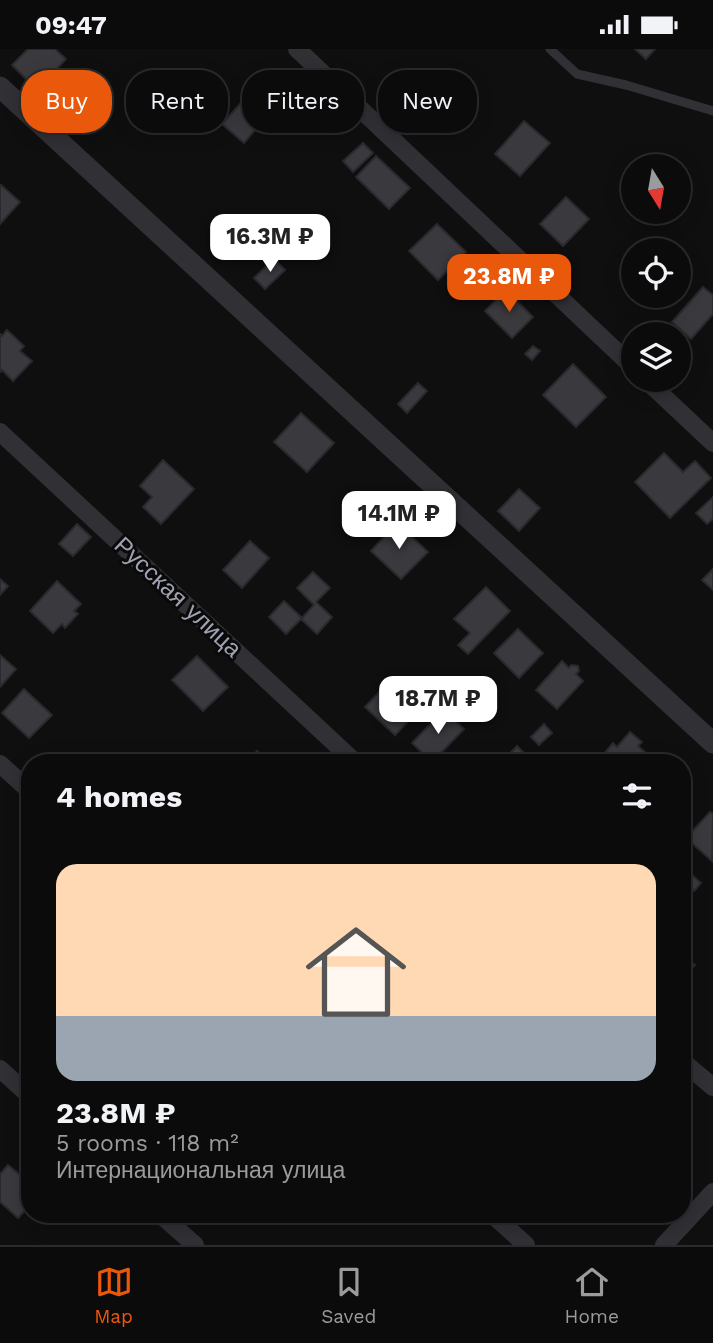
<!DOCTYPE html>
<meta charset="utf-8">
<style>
body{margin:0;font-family:"Work Sans",sans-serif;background:#19191a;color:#f1f3f6;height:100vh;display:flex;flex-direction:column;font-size:26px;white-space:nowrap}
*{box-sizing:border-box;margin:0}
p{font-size:23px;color:#9a9b9d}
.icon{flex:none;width:38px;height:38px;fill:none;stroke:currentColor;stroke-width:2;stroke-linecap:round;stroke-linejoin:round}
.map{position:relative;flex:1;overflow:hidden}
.details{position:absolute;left:21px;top:705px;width:670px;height:469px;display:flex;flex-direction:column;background:#0b0b0c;border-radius:28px;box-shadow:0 4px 18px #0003,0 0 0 2px #2b2b2d}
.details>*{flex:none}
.banner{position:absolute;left:21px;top:21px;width:672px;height:63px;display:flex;gap:14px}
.needle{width:46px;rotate:169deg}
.controls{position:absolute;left:621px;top:105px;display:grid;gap:14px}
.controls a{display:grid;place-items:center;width:70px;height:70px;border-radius:50%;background:#0b0b0c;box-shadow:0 4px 18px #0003,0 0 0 2px #2b2b2d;font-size:35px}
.price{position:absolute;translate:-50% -60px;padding:0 16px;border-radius:14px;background:#fff;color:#222;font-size:23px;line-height:46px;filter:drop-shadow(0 2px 4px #0008)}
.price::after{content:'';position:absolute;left:50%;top:42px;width:21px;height:16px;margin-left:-10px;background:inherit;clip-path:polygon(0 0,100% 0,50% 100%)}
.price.selected{background:#ea580c;color:#fff}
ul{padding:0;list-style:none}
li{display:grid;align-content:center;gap:14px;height:371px;padding:0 35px}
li+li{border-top:2px solid #2b2b2d}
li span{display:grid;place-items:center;height:217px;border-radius:21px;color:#555}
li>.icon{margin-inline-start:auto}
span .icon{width:126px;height:126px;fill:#fffc;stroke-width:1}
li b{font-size:30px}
h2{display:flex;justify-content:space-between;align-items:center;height:84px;padding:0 35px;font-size:30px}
.tag{padding:0 24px;border-radius:28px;background:#0b0b0c;box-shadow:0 4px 18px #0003,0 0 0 2px #2b2b2d;font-size:24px;line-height:63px}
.tag.selected{background:#ea580c;color:#fff}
.status{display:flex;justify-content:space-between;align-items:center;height:49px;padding:0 35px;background:#0b0b0c;direction:ltr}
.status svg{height:19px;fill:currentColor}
.tab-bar{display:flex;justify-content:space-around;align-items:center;height:98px;border-top:2px solid #2b2b2d;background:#0b0b0c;font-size:19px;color:#9a9b9d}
.tab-bar a{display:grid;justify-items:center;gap:4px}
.tab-bar .selected{color:#ea580c}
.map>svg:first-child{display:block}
</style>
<div class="status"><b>09:47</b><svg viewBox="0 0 49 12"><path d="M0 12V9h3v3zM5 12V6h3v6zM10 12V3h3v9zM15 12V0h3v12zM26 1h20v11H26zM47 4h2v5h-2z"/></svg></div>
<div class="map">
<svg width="713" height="1196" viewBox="0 0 713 1196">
<rect width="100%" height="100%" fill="#0f0f10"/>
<!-- building -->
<g fill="#3a393e" stroke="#2a292d" stroke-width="2">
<polygon points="28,0 55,0 66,10 37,41 12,16"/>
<polygon points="635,0 655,0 646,10"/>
<polygon points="248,46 269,65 244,94 222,75"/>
<polygon points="524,72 550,94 520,127 495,105"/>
<polygon points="363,94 373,104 353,123 343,112"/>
<polygon points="376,107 410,139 389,160 356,128"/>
<polygon points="1,136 20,153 0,175 0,137"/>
<polygon points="566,148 589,170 563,197 540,175"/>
<polygon points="437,175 466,203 438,231 409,202"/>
<polygon points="274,210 285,221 265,240 254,229"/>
<polygon points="703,238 713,246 713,265 691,290 672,273"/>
<polygon points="506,241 533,268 512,289 485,262"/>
<polygon points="7,281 24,297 20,302 32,312 13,332 2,321 0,323 0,285 2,287"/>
<polygon points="533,297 540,302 532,311 525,305"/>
<polygon points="573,315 606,348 576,378 543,346"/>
<polygon points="418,334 427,342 407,364 398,355"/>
<polygon points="301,364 334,394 307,423 274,393"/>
<polygon points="664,404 683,423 695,412 711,429 670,469 635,433"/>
<polygon points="163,411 194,440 161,475 143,458 152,448 140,437"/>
<polygon points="519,440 540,459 519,482 498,462"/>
<polygon points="713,448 713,470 707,475 696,464"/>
<polygon points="397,474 428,503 401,530 371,502"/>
<polygon points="77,475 91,488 73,507 59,495"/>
<polygon points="250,492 269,509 242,539 223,521"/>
<polygon points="713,520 713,541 702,531"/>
<polygon points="313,523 330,539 316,553 332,568 317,585 301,570 286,585 269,568 284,552 302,569 314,556 297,539"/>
<polygon points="0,530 8,537 0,546"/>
<polygon points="57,532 81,555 74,562 78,565 65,579 62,575 53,584 30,562"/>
<polygon points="486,538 510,562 468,605 458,596 470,584 454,570"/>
<polygon points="518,580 543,604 519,629 494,604"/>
<polygon points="0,606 16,620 0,638"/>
<polygon points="197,607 228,638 203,662 172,631"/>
<polygon points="562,612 569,619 571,616 578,617 579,622 576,625 583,632 557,660 536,641"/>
<polygon points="386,636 416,664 395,686 365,658"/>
<polygon points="24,640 52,666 29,689 2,664"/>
<polygon points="444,661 464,680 432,713 412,694"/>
<polygon points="544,675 552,684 539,696 531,688"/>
<polygon points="630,683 642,693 638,697 654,711 651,714 612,714 603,706 613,694 617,698"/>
<polygon points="517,697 529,709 523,714 501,714"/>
<polygon points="257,702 270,714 247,714"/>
<polygon points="710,763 713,765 712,812 686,789"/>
<polygon points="682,817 701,834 694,842 682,831"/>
<polygon points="682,906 695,916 682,930"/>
<polygon points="8,1116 30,1134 30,1156 18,1169 0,1153 0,1125"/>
</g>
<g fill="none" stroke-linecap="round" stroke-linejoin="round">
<!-- service -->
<polyline stroke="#303035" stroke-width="9" points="550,0 577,25 626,36 713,62"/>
<!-- minor -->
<g stroke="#303035" stroke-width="18">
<polyline points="297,0 634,319"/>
<polyline points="646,331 713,394"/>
<polyline points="0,383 356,714"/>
<polyline points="0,715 30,742"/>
<polyline points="682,1012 713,1038"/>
<polyline points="0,1020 30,1047"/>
<polyline points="161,1166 195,1196"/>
<polyline points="493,1166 526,1196"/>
<polyline points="664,1196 713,1143"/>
</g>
<!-- tertiary -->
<polyline stroke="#303035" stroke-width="21" points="0,38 713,694"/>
</g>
<g text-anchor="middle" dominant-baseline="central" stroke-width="6" stroke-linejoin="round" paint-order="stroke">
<!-- street labels -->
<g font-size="24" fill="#a0a2b2" stroke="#0a0a0b">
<text transform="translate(178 548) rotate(43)">Русская улица</text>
</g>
</g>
</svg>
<div class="controls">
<a><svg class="needle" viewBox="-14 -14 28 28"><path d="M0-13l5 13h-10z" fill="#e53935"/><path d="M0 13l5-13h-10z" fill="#9a9b9d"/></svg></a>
<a><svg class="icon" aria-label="locate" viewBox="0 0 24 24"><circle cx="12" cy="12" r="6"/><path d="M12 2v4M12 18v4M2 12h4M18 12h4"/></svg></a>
<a><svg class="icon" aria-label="layers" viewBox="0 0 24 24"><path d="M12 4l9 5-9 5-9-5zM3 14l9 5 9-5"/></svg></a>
</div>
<b class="price" style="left:270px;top:225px">16.3M ₽</b>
<b class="price selected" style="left:509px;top:265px">23.8M ₽</b>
<b class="price" style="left:399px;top:502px">14.1M ₽</b>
<b class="price" style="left:438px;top:687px">18.7M ₽</b>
<div class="banner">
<a class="tag selected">Buy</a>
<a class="tag">Rent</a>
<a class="tag">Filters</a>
<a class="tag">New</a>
</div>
<section class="details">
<h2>4 homes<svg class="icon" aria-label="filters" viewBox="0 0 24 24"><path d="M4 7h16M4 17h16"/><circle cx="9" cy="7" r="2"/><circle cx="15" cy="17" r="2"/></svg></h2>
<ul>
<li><span style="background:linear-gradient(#ffd9b3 70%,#9aa5b1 0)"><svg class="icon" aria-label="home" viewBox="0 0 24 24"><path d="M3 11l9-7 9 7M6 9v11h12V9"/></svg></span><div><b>23.8M ₽</b><p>5 rooms · 118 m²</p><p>Интернациональная улица</p></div></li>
</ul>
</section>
</div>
<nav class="tab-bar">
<a class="selected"><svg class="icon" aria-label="map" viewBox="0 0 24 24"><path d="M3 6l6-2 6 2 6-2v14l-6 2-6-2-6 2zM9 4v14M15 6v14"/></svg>Map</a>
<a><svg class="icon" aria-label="saved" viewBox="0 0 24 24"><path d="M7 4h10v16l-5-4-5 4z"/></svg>Saved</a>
<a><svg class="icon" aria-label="home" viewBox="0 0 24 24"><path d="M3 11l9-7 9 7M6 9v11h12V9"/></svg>Home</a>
</nav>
